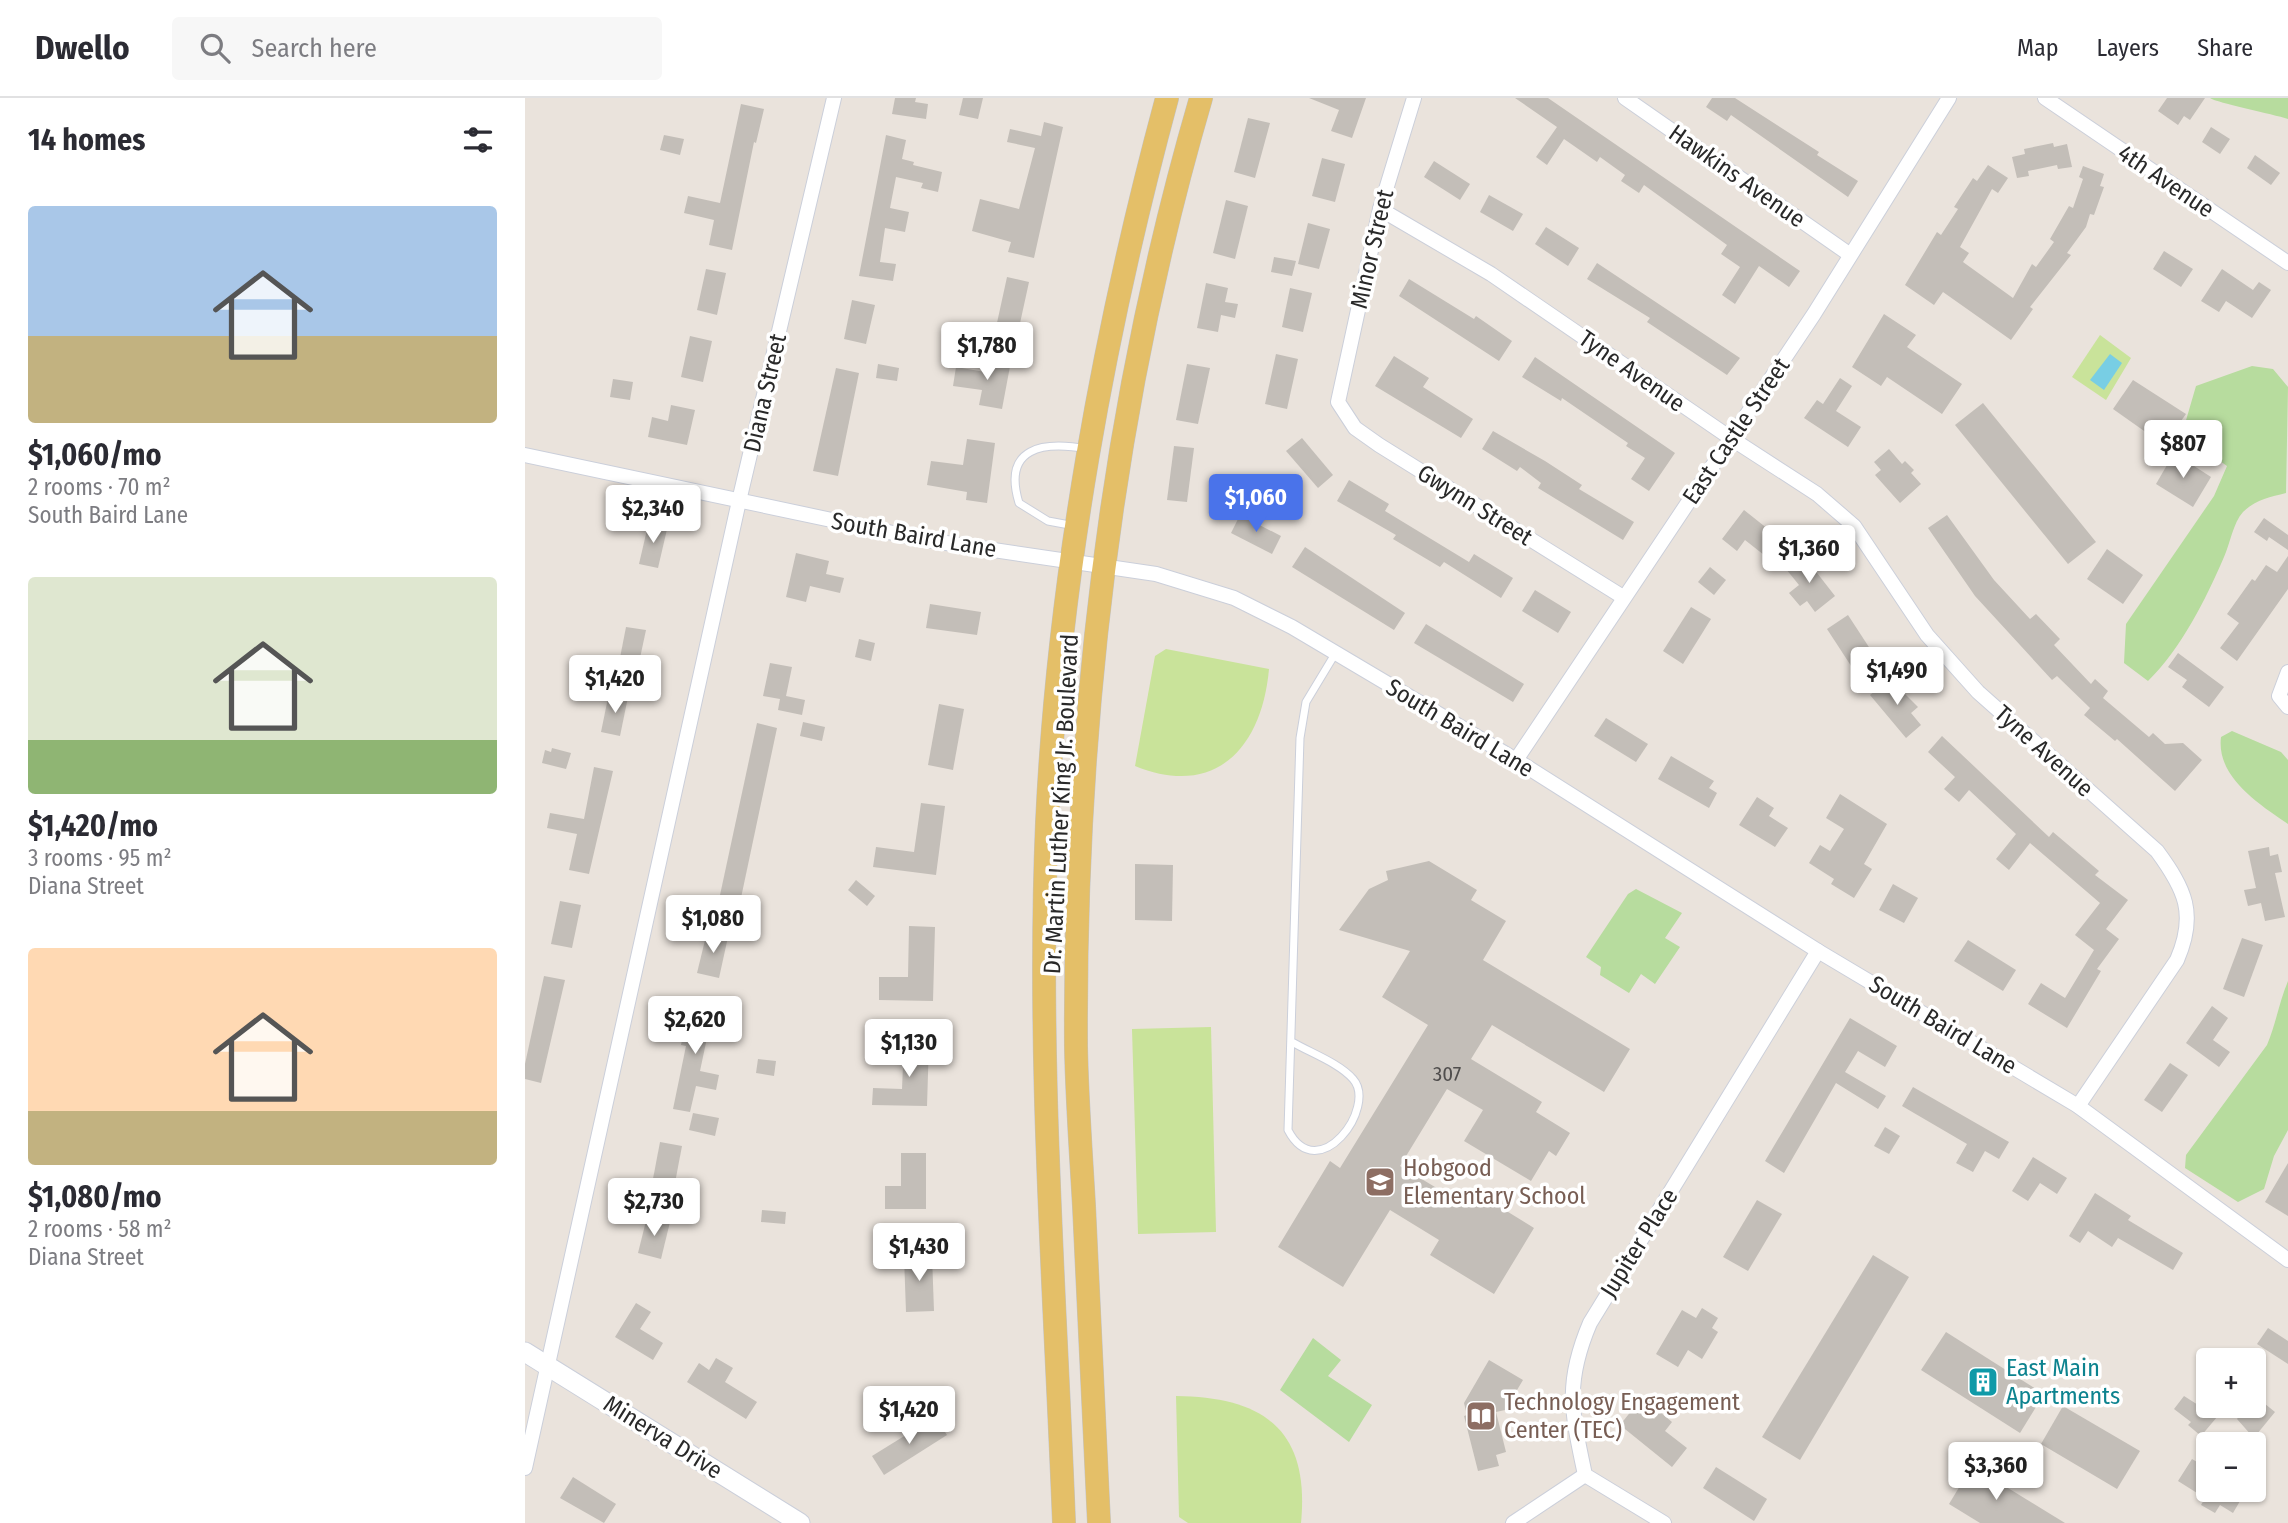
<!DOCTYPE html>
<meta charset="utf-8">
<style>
body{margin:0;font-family:"Fira Sans Condensed",sans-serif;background:#f7f7f7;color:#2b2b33;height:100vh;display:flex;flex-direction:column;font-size:26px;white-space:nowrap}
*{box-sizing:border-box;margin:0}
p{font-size:23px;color:#7c7c81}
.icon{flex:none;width:38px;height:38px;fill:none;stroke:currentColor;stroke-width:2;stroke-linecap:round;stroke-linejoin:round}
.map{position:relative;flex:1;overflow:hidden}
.details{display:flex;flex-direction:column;background:#fff;width:525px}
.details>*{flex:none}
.fabs{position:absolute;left:1671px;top:1250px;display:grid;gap:14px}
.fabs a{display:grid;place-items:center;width:70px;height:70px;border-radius:7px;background:#fff;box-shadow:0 2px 5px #0004;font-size:35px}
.price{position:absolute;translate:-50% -60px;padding:0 16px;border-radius:7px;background:#fff;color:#222;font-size:23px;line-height:46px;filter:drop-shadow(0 2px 4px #0008)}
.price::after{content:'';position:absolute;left:50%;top:42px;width:21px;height:16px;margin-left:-10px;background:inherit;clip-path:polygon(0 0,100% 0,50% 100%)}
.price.selected{background:#4a73ea;color:#fff}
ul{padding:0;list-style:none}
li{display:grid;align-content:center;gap:14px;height:371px;padding:0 28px}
li span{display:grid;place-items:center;height:217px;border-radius:7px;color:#555}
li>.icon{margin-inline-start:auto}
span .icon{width:126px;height:126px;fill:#fffc;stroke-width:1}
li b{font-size:30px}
h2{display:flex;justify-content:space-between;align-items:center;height:84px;padding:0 28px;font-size:30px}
header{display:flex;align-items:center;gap:42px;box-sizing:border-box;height:98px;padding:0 35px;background:#fff;border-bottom:2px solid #e1e1e2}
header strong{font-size:33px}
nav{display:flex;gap:38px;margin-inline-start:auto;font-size:24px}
.search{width:490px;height:63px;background:#f7f7f7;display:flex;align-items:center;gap:18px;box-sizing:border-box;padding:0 24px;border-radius:7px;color:#7c7c81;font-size:26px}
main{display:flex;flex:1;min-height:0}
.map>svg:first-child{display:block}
</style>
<header>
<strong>Dwello</strong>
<div class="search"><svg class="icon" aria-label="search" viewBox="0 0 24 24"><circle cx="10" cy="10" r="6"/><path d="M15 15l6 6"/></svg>Search here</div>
<nav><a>Map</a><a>Layers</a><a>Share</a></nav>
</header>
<main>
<section class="details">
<h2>14 homes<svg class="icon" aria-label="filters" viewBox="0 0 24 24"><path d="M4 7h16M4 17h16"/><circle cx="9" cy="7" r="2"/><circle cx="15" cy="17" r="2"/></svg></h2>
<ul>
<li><span style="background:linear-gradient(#a9c7e8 60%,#c2b280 0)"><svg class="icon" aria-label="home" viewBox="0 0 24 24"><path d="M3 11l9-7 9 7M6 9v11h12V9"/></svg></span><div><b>$1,060/mo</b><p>2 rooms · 70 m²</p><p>South Baird Lane</p></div></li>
<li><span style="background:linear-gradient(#dfe7d0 75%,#8fb573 0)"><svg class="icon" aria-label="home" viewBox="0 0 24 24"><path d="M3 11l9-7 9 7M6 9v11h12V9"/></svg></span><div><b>$1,420/mo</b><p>3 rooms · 95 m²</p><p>Diana Street</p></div></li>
<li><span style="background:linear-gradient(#ffd9b3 75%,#c2b280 0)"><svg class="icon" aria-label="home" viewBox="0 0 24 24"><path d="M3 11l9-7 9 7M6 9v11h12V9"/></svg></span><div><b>$1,080/mo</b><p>2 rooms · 58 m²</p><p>Diana Street</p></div></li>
</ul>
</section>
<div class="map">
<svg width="1763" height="1425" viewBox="0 0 1763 1425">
<rect width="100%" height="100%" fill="#eae3dc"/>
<!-- green -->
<g fill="#b7dc9e">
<path d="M1685 0H1763V21C1748 16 1692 5 1685 0Z"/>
<path d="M1727 268 1748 271 1763 289 1761 395C1745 399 1730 402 1718 414 1708 425 1705 446 1699 459 1681 501 1656 551 1623 583L1599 565 1601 526 1689 398 1702 368 1657 336 1671 288Z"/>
<path d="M1707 633 1756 654 1763 662V726C1734 706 1691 679 1696 639Z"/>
<polygon points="1111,791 1157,815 1140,840 1155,849 1130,886 1116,876 1104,895 1075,877 1076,869 1061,859 1103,796"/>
<path d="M1763 883V1032L1749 1058 1739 1091 1713 1104 1660 1070 1661 1057 1742 947C1751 926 1754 904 1763 883Z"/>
<polygon points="788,1240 816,1262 803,1278 847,1307 824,1344 755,1292"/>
</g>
<!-- pitch -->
<g fill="#c9e39a">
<polygon points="1575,237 1606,260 1581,302 1547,279"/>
<path d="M641 551 744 571C737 649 691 701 610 668L630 558Z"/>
<polygon points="686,929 691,1134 613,1136 607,931"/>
<path d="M651 1298C739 1299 785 1332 776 1425H663L654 1419Z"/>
</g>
<!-- water -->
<polygon fill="#78cee4" points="1585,256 1597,265 1579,292 1565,282"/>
<!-- building -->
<g fill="#c3beb8">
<polygon points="370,0 391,0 390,4 403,6 401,21 367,16"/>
<polygon points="438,0 458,0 453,21 434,17"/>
<polygon points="784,0 841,0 827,40 806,33 814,12"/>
<polygon points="990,0 1023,0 1275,173 1264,189 1234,168 1210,206 1197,197 1215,169 1196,156 1202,147 1119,87 1114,95 1096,83 1100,77 1075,59 1072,64 1039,41 1022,67 1011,59 1032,29"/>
<polygon points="1187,0 1210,0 1294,54 1292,57 1333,83 1323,99 1206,17 1202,23 1181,9"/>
<polygon points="1642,0 1680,0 1665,22 1659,18 1653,27 1633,13"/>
<polygon points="216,6 239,11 231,45 229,44 207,152 184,147 189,122 159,115 163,98 195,105"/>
<polygon points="723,20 745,25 730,80 709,74"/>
<polygon points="519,24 538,29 509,160 483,154 486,144 447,133 455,101 494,111 510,50 482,44 485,31 516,38"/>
<polygon points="1686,29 1705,41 1695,56 1677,44"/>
<polygon points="139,37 159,41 155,57 135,52"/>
<polygon points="361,37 381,42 377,61 389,64 388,67 417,74 413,94 396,90 398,85 371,79 365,110 384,114 380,134 360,130 355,164 371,166 368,183 334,178"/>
<polygon points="1528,45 1529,49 1542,46 1547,69 1533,71 1532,67 1503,73 1504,78 1492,80 1487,59 1500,56 1499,51"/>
<polygon points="1730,57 1755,75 1746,87 1722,70"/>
<polygon points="797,60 820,66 810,104 787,98"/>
<polygon points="909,63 945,86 935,102 899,79"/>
<polygon points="1463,67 1483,80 1473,95 1467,91 1435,149 1444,155 1438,164 1488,200 1507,166 1511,169 1529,144 1525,141 1544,108 1548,110 1558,81 1554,79 1558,68 1579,76 1575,88 1579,89 1569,117 1565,116 1561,129 1542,155 1546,157 1505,209 1508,211 1486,242 1418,194 1409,207 1380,187 1412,134 1416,137 1433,111 1429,109 1448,80 1452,83"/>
<polygon points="964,97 998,116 988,133 955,114"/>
<polygon points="701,102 723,108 710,161 688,155"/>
<polygon points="783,125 805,131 794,171 773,166"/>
<polygon points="1021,129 1054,150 1043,168 1010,146"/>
<polygon points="1639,153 1668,171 1656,189 1628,171"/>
<polygon points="749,159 771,163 767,178 746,174"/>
<polygon points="1072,165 1215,260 1202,277 1122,224 1125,220 1062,181"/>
<polygon points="181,171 201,175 192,217 172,212"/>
<polygon points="1697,171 1728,192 1734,184 1746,192 1727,220 1701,203 1694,214 1676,203"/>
<polygon points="482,179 504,184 492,239 470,234"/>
<polygon points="884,181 949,221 951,218 987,243 974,263 874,198"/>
<polygon points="681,185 703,190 700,204 713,206 710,220 696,217 693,234 672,230"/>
<polygon points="765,190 787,195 778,234 757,229"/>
<polygon points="327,202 350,207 341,246 319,241"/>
<polygon points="1359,216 1391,237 1382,249 1437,286 1417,316 1362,279 1356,288 1327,269"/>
<polygon points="165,238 187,243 178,284 156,279"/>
<polygon points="751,256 773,261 762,311 740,306"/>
<polygon points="869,258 904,280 898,289 948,321 936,340 850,288"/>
<polygon points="463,259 486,263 477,311 454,307 457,292 428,288 431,269 460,274"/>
<polygon points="1010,259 1150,355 1124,393 1106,381 1120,360 1101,348 1103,345 1037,300 1036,303 997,279"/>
<polygon points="353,266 374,270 372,283 351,280"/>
<polygon points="662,266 685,270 673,326 651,322"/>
<polygon points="311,270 334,275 313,378 288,373"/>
<polygon points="1315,280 1327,288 1311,313 1336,329 1323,349 1279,320 1292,302 1298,306"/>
<polygon points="88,281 108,284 105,302 85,299"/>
<polygon points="1608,282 1661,316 1639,347 1588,311"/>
<polygon points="1458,305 1571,444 1543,466 1430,327"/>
<polygon points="146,307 170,312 162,347 123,339 127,319 143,323"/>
<polygon points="968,333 1020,363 1057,387 1054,391 1109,424 1098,442 1013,390 1016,385 995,369 992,373 957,351"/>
<polygon points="777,340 808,377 793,390 761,353"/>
<polygon points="442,341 470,345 462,405 441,402 442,394 402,387 406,363 438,367"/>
<polygon points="649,348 669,350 662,404 642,402"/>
<polygon points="1364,351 1377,366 1380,363 1389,372 1386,375 1396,386 1375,405 1350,377 1356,372 1349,364"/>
<polygon points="1649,355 1686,379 1668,409 1631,386"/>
<polygon points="720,382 737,391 729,406 712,397"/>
<polygon points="824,382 864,406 860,413 944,464 949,456 988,480 976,500 919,464 915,469 868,441 871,437 812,403"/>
<polygon points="1219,412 1253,439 1239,457 1220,442 1212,453 1197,441"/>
<polygon points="715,417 756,438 747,456 706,435"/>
<polygon points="1422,417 1469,482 1505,521 1511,516 1535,541 1529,547 1566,586 1570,581 1583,593 1578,600 1624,639 1628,635 1640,646 1658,645 1677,662 1650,693 1592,641 1590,643 1559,617 1565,610 1532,578 1527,582 1450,498 1403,430"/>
<polygon points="1739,420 1763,437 1763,452 1744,439 1742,443 1729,434"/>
<polygon points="124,423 143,427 133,470 114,466"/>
<polygon points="780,449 880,515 869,532 767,469"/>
<polygon points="1582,451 1618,477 1598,506 1562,481"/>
<polygon points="271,455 304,463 301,476 319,480 315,495 285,488 281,504 261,499"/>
<polygon points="1278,457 1310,498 1290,514 1282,503 1275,508 1264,495 1274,487 1261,471"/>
<polygon points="1763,458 1763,491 1712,563 1695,550 1714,525 1702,516 1727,481 1730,483 1741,467 1752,474"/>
<polygon points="1185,469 1201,482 1189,497 1173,484"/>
<polygon points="1010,492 1046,514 1033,535 997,513"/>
<polygon points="405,506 456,514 452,537 401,530"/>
<polygon points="1166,509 1186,521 1158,566 1138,553"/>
<polygon points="1323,517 1353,563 1332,577 1302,531"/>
<polygon points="901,526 999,586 988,604 889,545"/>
<polygon points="101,529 121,532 112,574 93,570"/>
<polygon points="334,541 350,545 346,563 330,559"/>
<polygon points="1653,555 1699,589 1684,609 1657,589 1662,582 1643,569"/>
<polygon points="245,565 267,569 261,598 280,602 277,617 253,612 255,601 238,598"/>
<polygon points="1365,581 1393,609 1386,615 1396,627 1381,640 1345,597"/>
<polygon points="84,595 103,599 95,638 76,634"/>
<polygon points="414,606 439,611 428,672 403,667"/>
<polygon points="1081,620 1123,646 1111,664 1069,638"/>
<polygon points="278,624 300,629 297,643 275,638"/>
<polygon points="232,625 252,630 213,814 192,811"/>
<polygon points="1417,638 1524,739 1528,734 1574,773 1570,777 1603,802 1581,831 1594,841 1572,871 1576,873 1542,930 1503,906 1516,885 1540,900 1569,852 1550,837 1575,805 1505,745 1484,772 1471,761 1491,736 1444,692 1434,704 1419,691 1430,679 1403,654"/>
<polygon points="27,650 46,655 41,671 17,665 20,652 26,654"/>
<polygon points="1146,658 1189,683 1184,690 1192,695 1184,710 1133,681"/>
<polygon points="69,669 88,673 64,776 44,772 52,736 22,730 25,715 59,721"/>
<polygon points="1315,696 1362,726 1339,766 1347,771 1329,800 1306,786 1309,781 1284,765 1295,747 1305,753 1319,731 1301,720"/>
<polygon points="1232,699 1249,710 1244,718 1263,730 1250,749 1214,727"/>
<polygon points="396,705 420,708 411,777 348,769 351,749 389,754"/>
<polygon points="1744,749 1745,758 1753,756 1757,774 1750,775 1760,819 1740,823 1736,805 1723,808 1719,792 1731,790 1723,753"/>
<polygon points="904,763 952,792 946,802 981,823 958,862 1105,951 1079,994 967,927 946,961 1017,1004 1011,1014 1045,1035 1031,1058 1024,1053 1006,1083 939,1043 958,1012 922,991 875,1068 940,1107 949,1093 1009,1130 969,1196 905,1157 914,1142 865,1112 818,1189 753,1149 805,1063 815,1070 903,927 857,899 885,853 814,832 844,791 863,782 861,773"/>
<polygon points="610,766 648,767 647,823 610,822"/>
<polygon points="331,782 350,798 342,808 323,792"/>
<polygon points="1368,786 1393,800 1379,825 1354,812"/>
<polygon points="35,803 56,807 47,850 26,846"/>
<polygon points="384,828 410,829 408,903 354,902 354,879 383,879"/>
<polygon points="182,834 203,839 194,880 172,875"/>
<polygon points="1717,840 1738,847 1719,899 1698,891"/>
<polygon points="1443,842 1491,872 1478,893 1429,863"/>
<polygon points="19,878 40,882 16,985 0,981 0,966"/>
<polygon points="165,903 189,907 175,973 194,977 191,992 171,988 165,1014 148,1011 161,948 156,947"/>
<polygon points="1687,908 1703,920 1688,942 1705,954 1694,969 1661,945"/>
<polygon points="1325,920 1372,948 1360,969 1333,953 1320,974 1361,998 1353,1011 1311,985 1259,1075 1240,1063"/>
<polygon points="379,943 404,944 402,1008 347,1007 348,990 377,991"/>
<polygon points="233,961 251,963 249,978 231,975"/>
<polygon points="1645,965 1663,977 1637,1014 1619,1002"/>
<polygon points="1388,989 1484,1044 1474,1061 1460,1053 1448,1074 1431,1065 1442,1046 1377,1008"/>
<polygon points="168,1015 194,1020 190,1038 164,1032"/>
<polygon points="1360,1029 1375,1038 1364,1056 1349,1048"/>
<polygon points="135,1044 157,1048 149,1090 127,1086"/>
<polygon points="376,1055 401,1055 401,1111 360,1111 360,1088 376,1088"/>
<polygon points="1508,1059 1542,1080 1532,1096 1515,1085 1503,1103 1487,1093"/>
<polygon points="1763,1065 1763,1118 1740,1104"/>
<polygon points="1570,1095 1606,1118 1603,1122 1658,1155 1648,1172 1593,1140 1587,1149 1563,1133 1555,1145 1544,1138"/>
<polygon points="1232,1102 1257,1116 1223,1173 1198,1159"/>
<polygon points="237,1112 261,1114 260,1126 236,1124"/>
<polygon points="122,1119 145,1124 136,1161 113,1155"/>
<polygon points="407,1157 409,1213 381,1214 379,1158"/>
<polygon points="1348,1157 1384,1179 1275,1362 1237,1339"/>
<polygon points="111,1205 126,1214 115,1231 138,1245 128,1262 90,1239"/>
<polygon points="1177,1210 1193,1220 1187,1230 1193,1234 1177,1261 1163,1252 1153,1269 1131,1256 1157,1212 1171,1220"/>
<polygon points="1743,1230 1763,1243 1763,1266 1732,1246"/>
<polygon points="1421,1234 1519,1296 1495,1335 1396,1272"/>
<polygon points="191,1260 208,1270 200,1284 232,1304 221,1321 162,1284 174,1265 184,1272"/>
<polygon points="964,1262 998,1282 980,1312 971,1314 981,1354 971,1357 974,1368 953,1373 939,1318 942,1317 939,1305"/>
<polygon points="1729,1297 1750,1314 1732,1336 1730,1334 1727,1338 1712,1321 1723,1307 1729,1307"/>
<polygon points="1659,1298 1692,1319 1676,1338 1663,1327 1666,1324 1649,1311"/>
<polygon points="1111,1307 1129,1321 1135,1314 1147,1324 1140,1333 1162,1350 1147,1369 1095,1327"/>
<polygon points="1538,1308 1615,1353 1592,1391 1516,1346"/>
<polygon points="410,1319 422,1337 359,1377 347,1358"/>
<polygon points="1667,1361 1684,1371 1684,1391 1722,1391 1708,1415 1695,1407 1690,1415 1676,1407 1680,1400 1653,1383"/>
<polygon points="1447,1368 1540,1425 1455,1425 1424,1406"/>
<polygon points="1191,1369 1242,1401 1229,1423 1178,1390"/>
<polygon points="48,1379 91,1406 79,1425 35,1400"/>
</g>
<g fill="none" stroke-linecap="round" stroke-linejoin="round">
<!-- lane casing -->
<g stroke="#cbcfda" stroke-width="9">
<g id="lane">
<path d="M550 428 523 423 494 405C477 349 518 343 562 351"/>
<polyline points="525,791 551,792"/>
<path d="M767 944C786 955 814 965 828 981 853 1009 793 1090 763 1032L775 640 781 604 810 556"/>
</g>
</g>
<!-- street casing -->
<g stroke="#cbcfda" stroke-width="16">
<g id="street">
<polyline points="889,0 855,111 813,304 830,330 854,347 1098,499"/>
<polyline points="1100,0 1324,156"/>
<polyline points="1520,0 1763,165"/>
<path d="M855 111 966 176 1207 341 1292 396 1329 428 1402 537 1453 594 1632 753C1660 791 1672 816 1652 862L1553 1008"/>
<polyline points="0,357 401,442 631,476 709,500 767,529 991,662 1293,853 1553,1008 1763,1162"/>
<polyline points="1763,574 1754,598 1763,609"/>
<polyline points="991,662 1289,216 1424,0"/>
<polyline points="0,1370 214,403 309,0"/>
<polyline points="988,1425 1060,1377"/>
<path d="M1139 1425 1060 1377C1047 1315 1039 1286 1065 1225L1293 853"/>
</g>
</g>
<!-- secondary casing -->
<g stroke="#cbcfda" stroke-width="21">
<polyline id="secondary" points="0,1254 275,1425"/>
</g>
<!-- primary casing -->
<g stroke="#c3c3c3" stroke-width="24">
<g id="primary">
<path d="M539 1425C530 1192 512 958 522 725 533 484 579 233 642 0"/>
<path d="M574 1425C569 1319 564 1213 559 1108 556 1055 552 1002 551 949 549 629 586 308 676 0"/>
</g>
</g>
<!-- lane -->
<use href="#lane" stroke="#fff" stroke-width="7"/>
<!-- street -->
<use href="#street" stroke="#fff" stroke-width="14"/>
<!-- secondary -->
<use href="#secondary" stroke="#fff" stroke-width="19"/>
<!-- primary -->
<use href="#primary" stroke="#e4bf68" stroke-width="23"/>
</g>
<!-- icons -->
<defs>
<g id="school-square" transform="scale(1.575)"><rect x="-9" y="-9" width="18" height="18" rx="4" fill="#8d6e63" stroke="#fff"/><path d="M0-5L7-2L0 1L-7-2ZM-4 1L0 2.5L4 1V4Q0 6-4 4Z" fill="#fff"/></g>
<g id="building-square" transform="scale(1.575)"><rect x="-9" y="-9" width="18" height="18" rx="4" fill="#0f9aa8" stroke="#fff"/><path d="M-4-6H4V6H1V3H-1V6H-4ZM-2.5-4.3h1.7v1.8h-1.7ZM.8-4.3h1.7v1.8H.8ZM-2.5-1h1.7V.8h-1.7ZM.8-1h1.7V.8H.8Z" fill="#fff"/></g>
<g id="library-square" transform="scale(1.575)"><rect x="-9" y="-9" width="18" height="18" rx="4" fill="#8d6e63" stroke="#fff"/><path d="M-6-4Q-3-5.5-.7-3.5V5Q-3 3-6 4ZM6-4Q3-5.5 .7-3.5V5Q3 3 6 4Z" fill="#fff"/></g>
</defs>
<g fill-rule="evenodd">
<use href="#school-square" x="855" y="1084"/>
<use href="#building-square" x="1458" y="1284"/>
<use href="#library-square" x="956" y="1318"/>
</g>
<g text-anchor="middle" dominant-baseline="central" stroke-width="7" stroke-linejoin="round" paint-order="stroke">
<!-- number labels -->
<g font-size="21" fill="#504e4d">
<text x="922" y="976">307</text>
</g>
<!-- street labels -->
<g font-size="24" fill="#292929" stroke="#fff">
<text transform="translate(1212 78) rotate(35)">Hawkins Avenue</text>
<text transform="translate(1641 83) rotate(34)">4th Avenue</text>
<text transform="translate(847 151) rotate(-77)">Minor Street</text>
<text transform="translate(1107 273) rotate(35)">Tyne Avenue</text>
<text transform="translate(240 295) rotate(-77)">Diana Street</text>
<text transform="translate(1211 333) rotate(-56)">East Castle Street</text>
<text transform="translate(950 407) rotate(32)">Gwynn Street</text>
<text transform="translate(389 437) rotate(10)">South Baird Lane</text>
<text transform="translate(935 630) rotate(31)">South Baird Lane</text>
<text transform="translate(1519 653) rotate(42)">Tyne Avenue</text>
<text transform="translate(536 706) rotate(-87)">Dr. Martin Luther King Jr. Boulevard</text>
<text transform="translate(1418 927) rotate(31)">South Baird Lane</text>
<text transform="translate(1114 1145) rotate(-58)">Jupiter Place</text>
<text transform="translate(138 1339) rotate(32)">Minerva Drive</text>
</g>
<!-- education labels -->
<g font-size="24" fill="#785e54" stroke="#fff" text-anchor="start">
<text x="878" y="1070">Hobgood<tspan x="878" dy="28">Elementary School</tspan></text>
<text x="979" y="1304">Technology Engagement<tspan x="979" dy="28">Center (TEC)</tspan></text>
</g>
<!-- culture labels -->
<g font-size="24" fill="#0d838f" stroke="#fff" text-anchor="start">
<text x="1481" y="1270">East Main<tspan x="1481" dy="28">Apartments</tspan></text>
</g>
</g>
</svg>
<div class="fabs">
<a>+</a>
<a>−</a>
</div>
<b class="price" style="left:462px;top:284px">$1,780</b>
<b class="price" style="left:1658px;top:382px">$807</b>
<b class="price selected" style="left:731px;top:436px">$1,060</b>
<b class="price" style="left:128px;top:447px">$2,340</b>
<b class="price" style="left:1284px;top:487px">$1,360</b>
<b class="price" style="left:1372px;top:609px">$1,490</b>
<b class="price" style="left:90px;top:617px">$1,420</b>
<b class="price" style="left:188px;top:857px">$1,080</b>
<b class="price" style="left:170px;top:958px">$2,620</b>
<b class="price" style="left:384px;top:981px">$1,130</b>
<b class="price" style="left:129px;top:1140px">$2,730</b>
<b class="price" style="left:394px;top:1185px">$1,430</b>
<b class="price" style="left:384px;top:1348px">$1,420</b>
<b class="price" style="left:1471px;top:1404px">$3,360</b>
</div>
</main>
